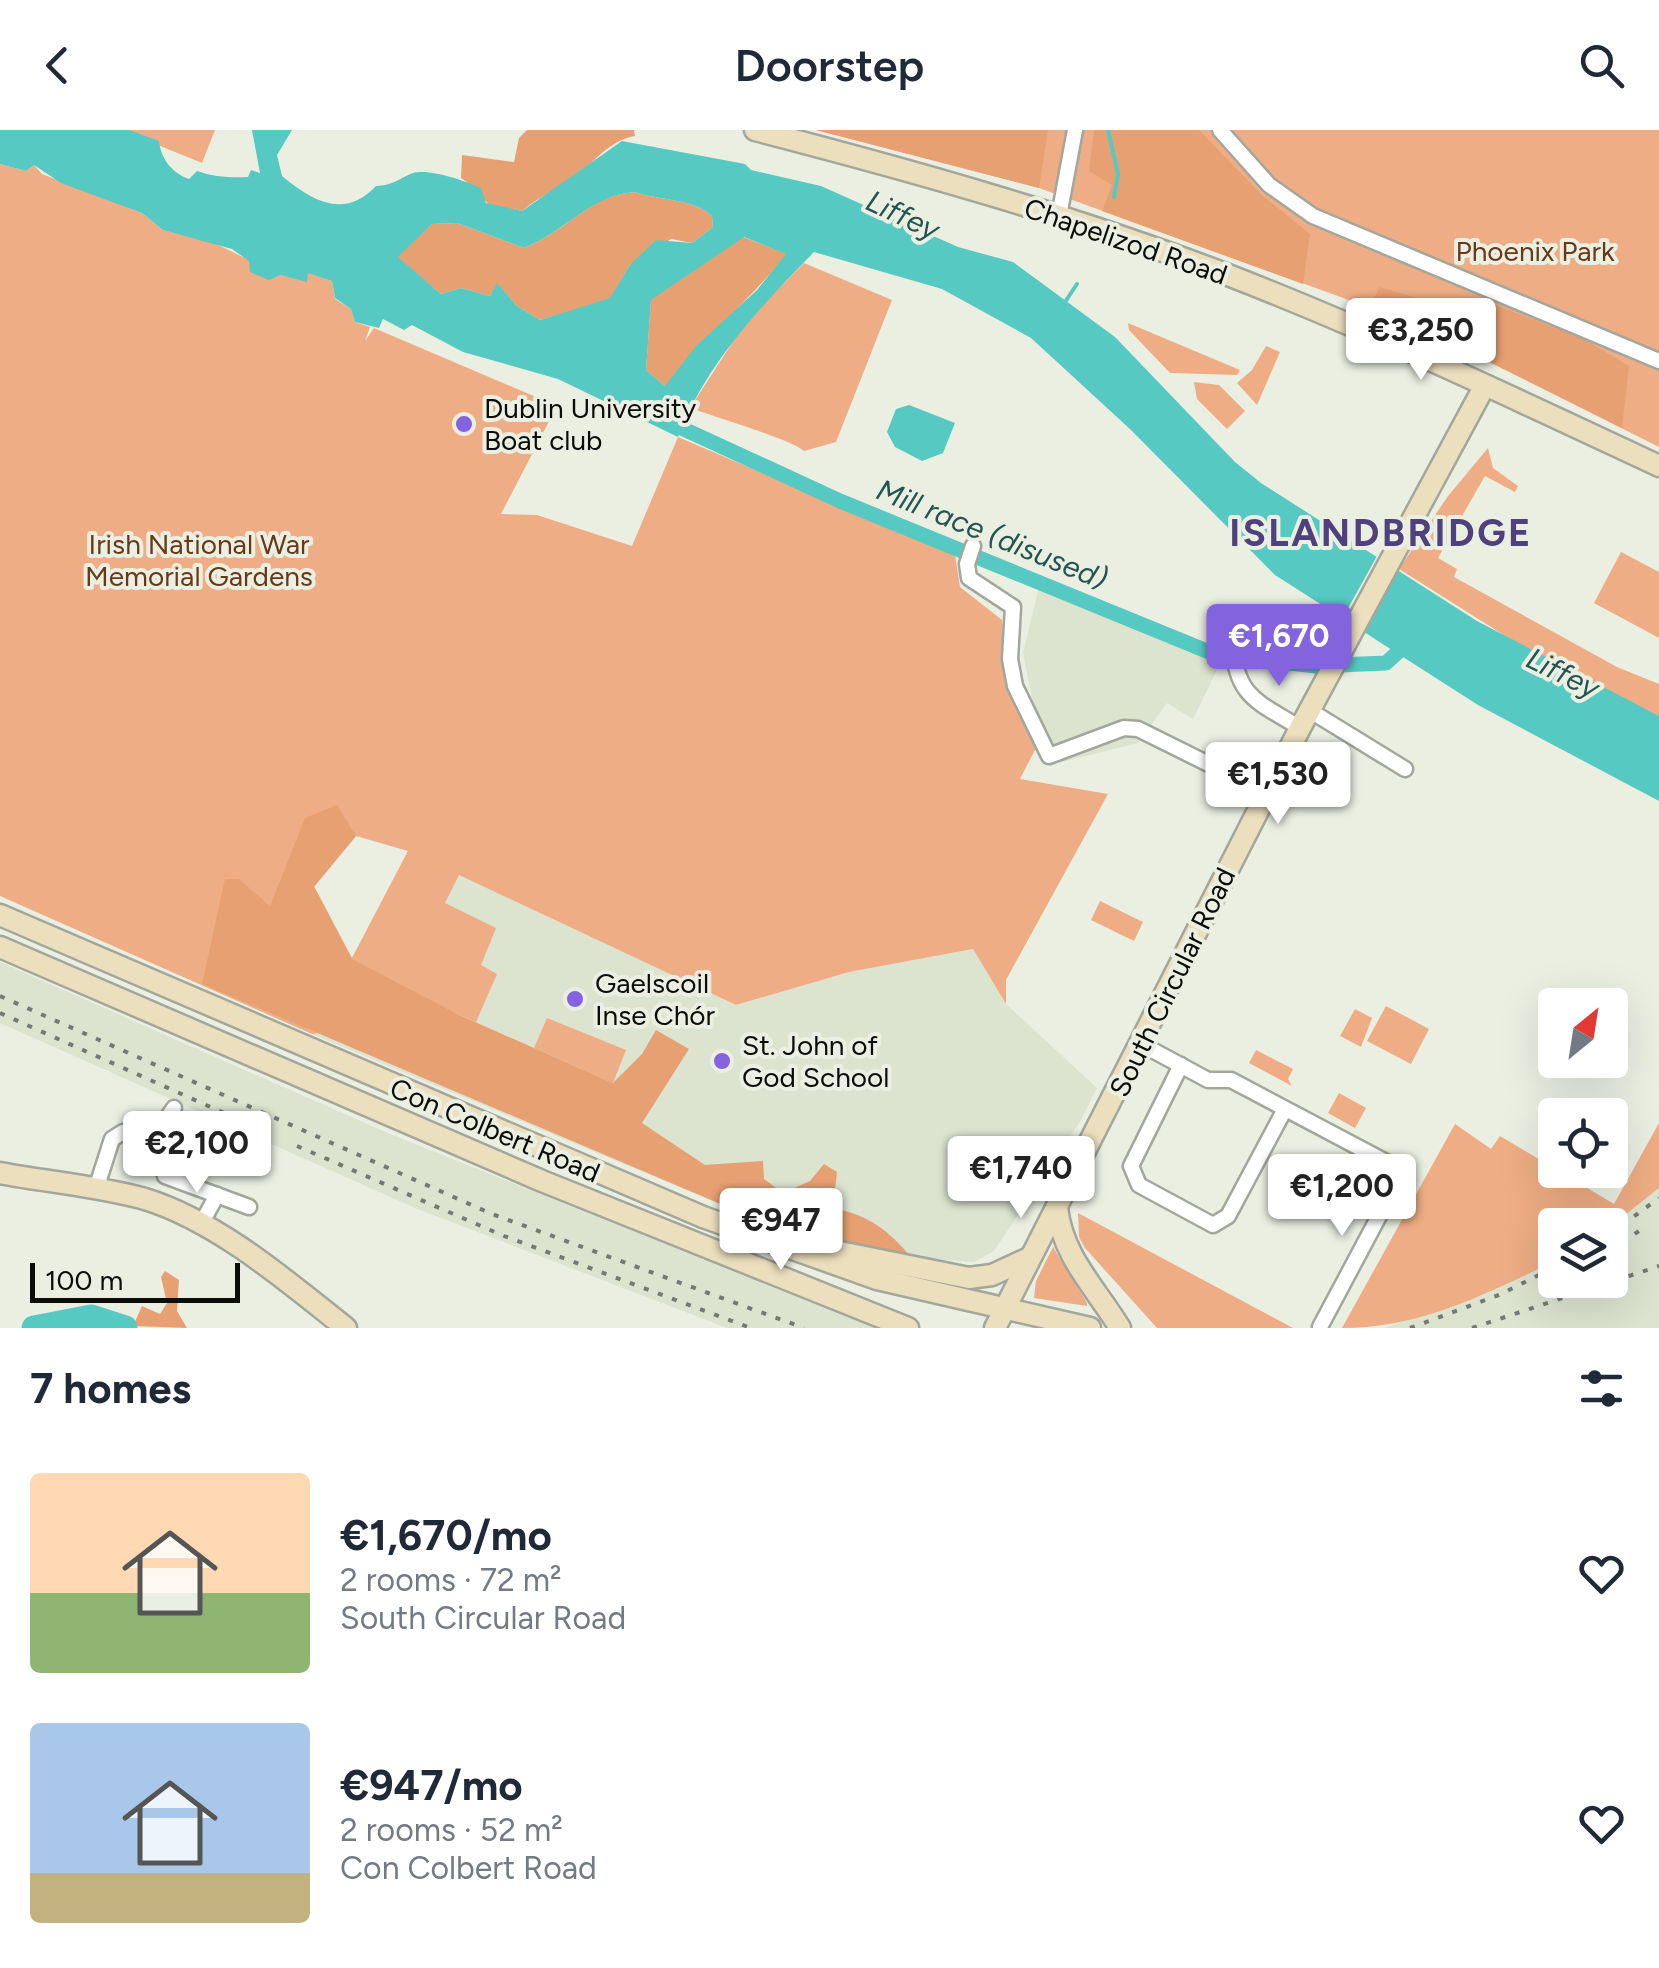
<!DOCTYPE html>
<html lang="en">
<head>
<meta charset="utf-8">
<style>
	body { margin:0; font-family:Figtree,sans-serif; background:#f6f6f7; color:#1f2937; height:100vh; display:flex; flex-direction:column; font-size:38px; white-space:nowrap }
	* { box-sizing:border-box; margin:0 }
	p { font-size:32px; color:#747a83 }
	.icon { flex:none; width:55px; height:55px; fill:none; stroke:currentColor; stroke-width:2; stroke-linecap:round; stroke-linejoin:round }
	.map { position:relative; height:1198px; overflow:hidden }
	.drawer { display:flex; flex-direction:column; background:#fff; flex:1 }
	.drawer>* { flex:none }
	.needle { width:65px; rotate:30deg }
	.tools { position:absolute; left:1538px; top:858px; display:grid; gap:20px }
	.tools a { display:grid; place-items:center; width:90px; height:90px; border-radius:10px; background:#fff; box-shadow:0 10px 40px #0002; font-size:50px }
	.scale { position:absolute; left:30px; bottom:25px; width:210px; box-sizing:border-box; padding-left:10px; border:5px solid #0c0d09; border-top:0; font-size:28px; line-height:35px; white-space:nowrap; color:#0c0d09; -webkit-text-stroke:8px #ebefe2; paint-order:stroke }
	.price { position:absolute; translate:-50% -85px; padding:0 22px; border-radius:10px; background:#fff; color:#222; font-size:32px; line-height:65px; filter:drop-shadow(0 2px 5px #0008) }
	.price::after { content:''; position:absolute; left:50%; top:60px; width:30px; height:22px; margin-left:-15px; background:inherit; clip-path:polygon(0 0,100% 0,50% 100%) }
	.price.current { background:#8363de; color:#fff }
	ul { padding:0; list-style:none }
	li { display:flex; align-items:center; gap:30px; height:250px; padding:0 30px }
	li span { display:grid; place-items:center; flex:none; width:280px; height:200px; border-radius:10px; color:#555 }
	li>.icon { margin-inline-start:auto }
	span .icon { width:120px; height:120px; fill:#fffc; stroke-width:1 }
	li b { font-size:42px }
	h2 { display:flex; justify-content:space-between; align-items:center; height:120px; padding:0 30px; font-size:42px }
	header { display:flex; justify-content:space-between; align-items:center; height:130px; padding:0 30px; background:#fff; font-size:45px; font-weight:600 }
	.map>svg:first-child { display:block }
	.built { fill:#dce3cf }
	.green { fill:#eead84; fill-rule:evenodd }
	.forest { fill:#e7a072 }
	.water { fill:#56c9c2; fill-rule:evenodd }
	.pier { fill:#ebefe2 }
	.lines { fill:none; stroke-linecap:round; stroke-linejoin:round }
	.stream { stroke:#56c9c2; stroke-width:4 }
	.canal { stroke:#56c9c2; stroke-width:15 }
	.river { stroke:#56c9c2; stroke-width:25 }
	.street-casing { stroke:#a3a79b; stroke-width:19 }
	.secondary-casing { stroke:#a3a79b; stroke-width:25 }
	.street { stroke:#fff; stroke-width:14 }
	.secondary { stroke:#ebdfbd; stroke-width:20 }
	.rail { stroke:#767971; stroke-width:4; stroke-dasharray:5 10; stroke-linecap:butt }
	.poi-dot { fill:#8363de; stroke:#ebefe2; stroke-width:4 }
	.labels { text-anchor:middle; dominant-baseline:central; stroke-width:8; stroke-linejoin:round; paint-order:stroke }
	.street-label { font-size:28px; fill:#0c0d09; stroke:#ebefe2 }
	.park-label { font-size:28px; fill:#683918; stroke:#ebefe2 }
	.poi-label { font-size:28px; fill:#0c0d09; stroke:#ebefe2; text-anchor:start }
	.water-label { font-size:30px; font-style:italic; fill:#225451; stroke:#ebefe2 }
	.district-label { font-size:38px; font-weight:bold; letter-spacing:2.5px; fill:#4e417e; stroke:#ebefe2 }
</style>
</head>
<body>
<header><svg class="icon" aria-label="back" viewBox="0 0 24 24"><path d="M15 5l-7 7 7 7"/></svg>Doorstep<svg class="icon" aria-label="search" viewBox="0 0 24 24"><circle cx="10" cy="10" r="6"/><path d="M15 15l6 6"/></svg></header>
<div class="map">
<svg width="1659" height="1198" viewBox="0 0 1659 1198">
	<rect width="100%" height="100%" fill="#ebefe2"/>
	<g class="built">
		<polygon points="1041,449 1080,464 1219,536 1193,589 1167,573 1138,613 1062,632 1034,578 1023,523"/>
		<polygon points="408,721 736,875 849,842 973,819 1006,874 1097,958 1080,992 994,1121 974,1132 912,1128 770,1095 312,904"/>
		<polygon points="0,832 390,1004 874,1198 727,1198 415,1078 0,893"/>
		<polygon points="1659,1058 1659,1198 1384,1198 1486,1164 1555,1131 1555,1150 1610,1150 1610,1097"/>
	</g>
	<g class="green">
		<polygon points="121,0 215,0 202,33"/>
		<polygon points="816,0 1659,0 1659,317 1407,191 1039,58"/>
		<path d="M0 34 26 41 34 35 42 44 142 83 163 100 212 112 280 145 307 151V142L332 151 335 169 351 179 355 192 370 197 365 211 374 198 557 276 501 384 537 385 632 416 678 307 955 425 960 457 1002 490 1010 566 1036 618 1020 649 1108 664 1006 850V874L973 819 849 842 736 875 459 745 445 773 496 798 481 835 497 844 476 892 457 884 312 904 0 766ZM356 706 408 721 352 828 314 756Z"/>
		<path d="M804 133 892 170 836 312 804 321C793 310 712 286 690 278L747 190Z"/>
		<polygon points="1128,193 1240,240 1237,245 1170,243 1129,200"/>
		<polygon points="1266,216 1280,222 1257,275 1237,253 1252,240"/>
		<polygon points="1194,252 1219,255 1245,281 1227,299 1197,269"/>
		<polygon points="1488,318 1493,338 1518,356 1515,362 1485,346 1438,428 1457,439 1454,447 1617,537 1659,554 1659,586 1534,524 1399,439 1448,366"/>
		<polygon points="1621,422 1659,442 1659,508 1594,473"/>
		<polygon points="1100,771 1143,792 1134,811 1091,790"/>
		<polygon points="1386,876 1429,899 1411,934 1367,911"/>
		<polygon points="1355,879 1372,888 1361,917 1340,906"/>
		<polygon points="547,888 626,920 613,953 534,918"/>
		<polygon points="1256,920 1293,939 1288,949 1292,956 1249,933"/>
		<polygon points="1339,963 1366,978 1355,998 1328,983"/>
		<path d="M1659 993V1058L1610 1097 1555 1095V1131C1486 1164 1420 1198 1342 1198L1455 994 1491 1019 1500 1006 1614 1074Z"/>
		<polygon points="1078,1083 1293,1198 1157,1198 1085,1118 1079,1107"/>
		<polygon points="1053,1117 1087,1173 1087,1176 1034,1168 1036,1151"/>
	</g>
	<g class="forest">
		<path d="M527 0H634L635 6C608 11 596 31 576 46 559 59 539 66 522 81 514 79 505 80 497 79 487 77 475 56 461 48L462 25 514 32 519 8Z"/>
		<polygon points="816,0 1048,0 1039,58"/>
		<polygon points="1094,0 1199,0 1262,65 1310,104 1303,154 1102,81 1112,55 1089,41"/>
		<path d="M635 62C661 71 692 68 712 86L713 97 692 113 671 109 630 135 610 169 540 190 517 176 497 154 490 166 461 158 441 164 397 127 432 94 457 93 524 118C569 100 589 65 635 62Z"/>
		<path d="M743 107 787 124C749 171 702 208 666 257L646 240 651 169Z"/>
		<polygon points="1380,157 1456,180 1477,168 1584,209 1629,236 1622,298 1408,191 1369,177"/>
		<path d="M337 675 356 706 314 757 352 829 457 884 613 953 642 924 656 900 689 919 642 993 705 1035 763 1031 764 1049 783 1063 810 1051 824 1034 837 1042 833 1078C870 1086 887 1099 912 1128L770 1095 202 854 225 749H239L270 776 305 688Z"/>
		<polygon points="165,1141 179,1150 177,1181 187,1198 133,1196 142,1176 160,1184 167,1173 161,1147"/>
	</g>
	<g class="water">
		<path d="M0 0H129L159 11C161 29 172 43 189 49L197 41C213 47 232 48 248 47L251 40 260 43 252 0H292L277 25 282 46C313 72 345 89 376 56 394 55 398 49 413 43 429 38 466 51 481 58L486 73 522 81 622 11 745 34 751 40 821 56 958 117 1013 132 1115 207 1235 332 1261 353 1477 491 1659 586V671L1478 575 1275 445 1131 300 1031 208 942 159 814 122C761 176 705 235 678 307L558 249 463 222 412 195 404 200 383 189 379 198 355 192 351 179 335 168 332 151 308 143 307 152 280 145 269 150 250 142 249 131 232 119 163 100 142 83 61 53 34 35 26 41 0 34ZM635 62C661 71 692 68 712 86L713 97 692 113 656 110 630 135 610 168 540 190 517 176 497 153 490 166 461 158 441 164 398 127 432 94 457 93 524 118C567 101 590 65 635 62ZM744 107 786 124 757 160 696 216 665 256 646 240 651 170Z"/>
		<polygon points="909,275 955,293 943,323 922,331 895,317 887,302 896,279"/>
	</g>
	<polygon class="pier" points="1377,426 1399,439 1363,503 1341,491"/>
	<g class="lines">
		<g class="stream">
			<polyline points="1108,0 1118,44 1114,67"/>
			<polyline points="1063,175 1077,154"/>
		</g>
		<polyline class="canal" points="664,290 840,371 1214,524 1316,536 1386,533 1409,512"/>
		<polyline class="river" points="34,1198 91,1187 125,1198"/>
		<defs>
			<g id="street">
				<polyline points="1220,0 1269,55 1313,86 1659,231"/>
				<polyline points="1059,86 1075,0"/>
				<polyline points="973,416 967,434 969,448 1013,477 1010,529 1015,556 1049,626 1124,598 1138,599 1267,663"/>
				<path d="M1233 515C1236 568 1259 572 1300 598"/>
				<polyline points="1309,580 1405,639"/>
				<polyline points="1141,914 1208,950 1231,950 1403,1041 1320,1197"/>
				<polyline points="1181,935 1131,1036 1139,1055 1213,1095 1228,1086 1285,979"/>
				<polyline points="165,1046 249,1077"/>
				<polyline points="96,1059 112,1009 123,1002 159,1000 174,978"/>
				<polyline points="200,1096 217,1065"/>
			</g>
			<g id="secondary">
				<path d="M755 0C914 41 1074 86 1228 145 1375 202 1516 269 1659 336"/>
				<polyline points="0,785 703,1087 877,1149 1090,1198"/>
				<polyline points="0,817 542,1051 908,1198"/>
				<path d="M0 1043C48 1052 98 1056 145 1069 217 1091 288 1152 346 1198"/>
				<path d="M1057 1077C1062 1126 1095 1157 1120 1198"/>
				<polyline points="825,1119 969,1148 992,1145 1029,1128"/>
				<polyline points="995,1198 1300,598 1484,257"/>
			</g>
		</defs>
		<use href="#street" class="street-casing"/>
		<use href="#secondary" class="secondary-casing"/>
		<use href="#street" class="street"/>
		<use href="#secondary" class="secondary"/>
		<g class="rail">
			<polyline points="0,866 492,1084 804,1198"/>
			<polyline points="0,883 233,987"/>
			<polyline points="297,1016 504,1106 751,1198"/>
			<polyline points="1610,1104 1659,1068"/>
			<polyline points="1610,1121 1639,1101"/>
			<polyline points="1410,1198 1499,1165 1555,1137"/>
			<polyline points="1472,1198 1659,1136"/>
		</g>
	</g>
	<g class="poi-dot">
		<circle cx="464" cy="294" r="10"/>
		<circle cx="575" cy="869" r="10"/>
		<circle cx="722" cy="931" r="10"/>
	</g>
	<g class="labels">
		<g class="street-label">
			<text transform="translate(1126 111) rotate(19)">Chapelizod Road</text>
			<text transform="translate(1172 852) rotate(-64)">South Circular Road</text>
			<text transform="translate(495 1000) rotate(23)">Con Colbert Road</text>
		</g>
		<g class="park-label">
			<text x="1535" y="121">Phoenix Park</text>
			<text x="199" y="414">Irish National War<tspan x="199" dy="32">Memorial Gardens</tspan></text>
		</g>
		<g class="poi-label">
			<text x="484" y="278">Dublin University<tspan x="484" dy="32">Boat club</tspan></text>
			<text x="595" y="853">Gaelscoil<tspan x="595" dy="32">Inse Chór</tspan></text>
			<text x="742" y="915">St. John of<tspan x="742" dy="32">God School</tspan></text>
		</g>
		<g class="water-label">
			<text transform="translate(903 85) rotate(25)">Liffey</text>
			<text transform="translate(992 404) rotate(22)">Mill race (disused)</text>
			<text transform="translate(1563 543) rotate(26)">Liffey</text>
		</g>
		<g class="district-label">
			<text x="1381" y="403">ISLANDBRIDGE</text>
		</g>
	</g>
</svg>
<div class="tools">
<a><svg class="needle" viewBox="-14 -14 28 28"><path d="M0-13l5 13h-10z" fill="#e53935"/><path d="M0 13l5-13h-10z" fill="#747a83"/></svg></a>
<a><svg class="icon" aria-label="locate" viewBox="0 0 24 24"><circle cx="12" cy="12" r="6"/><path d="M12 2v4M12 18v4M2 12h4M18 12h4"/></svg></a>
<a><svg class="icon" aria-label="layers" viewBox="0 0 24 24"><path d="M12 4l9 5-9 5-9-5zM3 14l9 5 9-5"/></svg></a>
</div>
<div class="scale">100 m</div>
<b class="price" style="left:1421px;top:253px">€3,250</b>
<b class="price current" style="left:1279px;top:559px">€1,670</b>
<b class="price" style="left:1278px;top:697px">€1,530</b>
<b class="price" style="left:197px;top:1066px">€2,100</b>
<b class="price" style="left:1021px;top:1091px">€1,740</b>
<b class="price" style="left:1342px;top:1109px">€1,200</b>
<b class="price" style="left:781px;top:1143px">€947</b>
</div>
<section class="drawer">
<h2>7 homes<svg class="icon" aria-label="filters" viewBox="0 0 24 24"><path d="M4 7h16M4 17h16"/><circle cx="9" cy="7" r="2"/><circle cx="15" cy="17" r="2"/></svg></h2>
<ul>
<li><span style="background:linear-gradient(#ffd9b3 60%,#8fb573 0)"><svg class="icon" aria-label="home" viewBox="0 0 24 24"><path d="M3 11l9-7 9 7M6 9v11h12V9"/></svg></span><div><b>€1,670/mo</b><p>2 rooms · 72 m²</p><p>South Circular Road</p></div><svg class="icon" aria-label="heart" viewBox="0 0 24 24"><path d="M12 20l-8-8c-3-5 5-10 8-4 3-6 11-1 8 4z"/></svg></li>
<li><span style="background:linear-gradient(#a9c7e8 75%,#c2b280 0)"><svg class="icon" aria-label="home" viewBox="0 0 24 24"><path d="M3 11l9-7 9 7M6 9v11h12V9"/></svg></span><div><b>€947/mo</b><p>2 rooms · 52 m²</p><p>Con Colbert Road</p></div><svg class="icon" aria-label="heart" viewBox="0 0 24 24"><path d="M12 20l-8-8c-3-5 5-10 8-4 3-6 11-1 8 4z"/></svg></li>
</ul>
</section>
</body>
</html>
